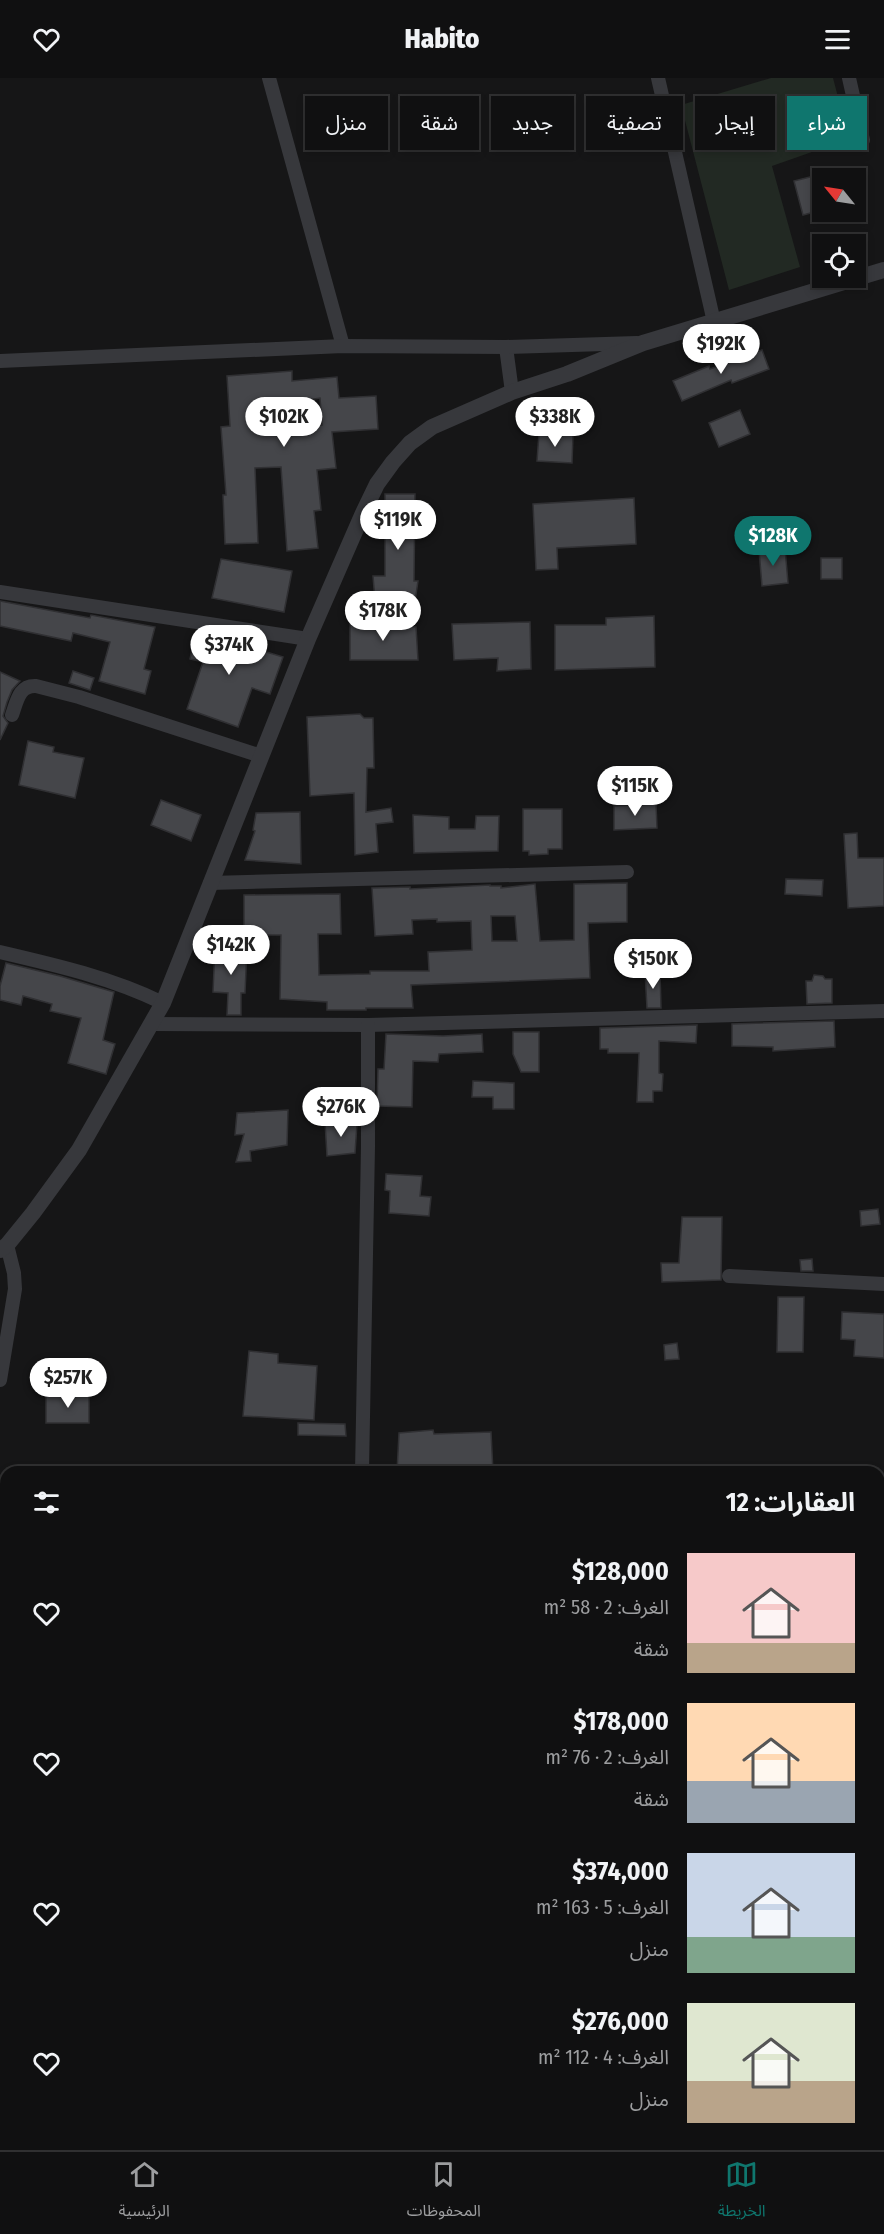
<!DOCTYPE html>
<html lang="ar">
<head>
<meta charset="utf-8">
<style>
	body { margin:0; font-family:"Fira Sans Condensed","Noto Sans Arabic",sans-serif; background:#1e1e1f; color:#f1f3f6; direction:rtl; height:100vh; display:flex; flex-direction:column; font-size:22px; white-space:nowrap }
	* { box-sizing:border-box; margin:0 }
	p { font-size:20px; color:#9c9d9f }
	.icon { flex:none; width:33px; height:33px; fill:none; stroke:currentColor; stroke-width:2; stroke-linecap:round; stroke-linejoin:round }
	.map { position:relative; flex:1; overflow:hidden; direction:ltr }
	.side { position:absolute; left:0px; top:1388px; width:885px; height:686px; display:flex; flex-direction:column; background:#101011; border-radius:18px 18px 0 0; box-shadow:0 3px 9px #0003,0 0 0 2px #303031; direction:rtl }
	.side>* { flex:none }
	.guide { position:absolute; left:18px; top:18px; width:849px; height:54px; direction:rtl; display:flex; gap:12px }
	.needle { width:39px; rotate:300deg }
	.tools { position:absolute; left:812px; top:90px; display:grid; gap:12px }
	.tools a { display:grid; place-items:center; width:54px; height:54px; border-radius:0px; background:#101011; box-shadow:0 3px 9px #0003,0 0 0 2px #303031; font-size:30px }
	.price { position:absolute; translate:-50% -51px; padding:0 14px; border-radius:21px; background:#fff; color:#222; font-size:20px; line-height:39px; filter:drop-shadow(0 2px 3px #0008) }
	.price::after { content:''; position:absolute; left:50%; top:36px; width:18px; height:14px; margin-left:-9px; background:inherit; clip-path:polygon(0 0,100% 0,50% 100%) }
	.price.current { background:#0f766e; color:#fff }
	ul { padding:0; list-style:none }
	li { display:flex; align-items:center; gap:18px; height:150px; padding:0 30px }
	li span { display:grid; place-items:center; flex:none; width:168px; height:120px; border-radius:0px; color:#555 }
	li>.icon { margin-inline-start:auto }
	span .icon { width:72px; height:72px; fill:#fffc; stroke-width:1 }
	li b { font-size:26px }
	h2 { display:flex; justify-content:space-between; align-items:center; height:72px; padding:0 30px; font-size:26px }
	.chip { padding:0 21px; border-radius:0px; background:#101011; box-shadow:0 3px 9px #0003,0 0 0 2px #303031; font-size:21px; line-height:54px }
	.chip.current { background:#0f766e; color:#fff }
	header { display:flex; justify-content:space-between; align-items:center; height:78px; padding:0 30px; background:#101011; font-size:27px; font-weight:800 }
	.tab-bar { display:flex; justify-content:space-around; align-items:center; height:84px; border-top:2px solid #303031; background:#101011; font-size:16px; color:#9c9d9f }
	.tab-bar a { display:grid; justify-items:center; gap:3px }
	.tab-bar .current { color:#0f766e }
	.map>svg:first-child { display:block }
	.green { fill:#222923 }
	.building { fill:#45464a; stroke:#303033; stroke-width:1.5; fill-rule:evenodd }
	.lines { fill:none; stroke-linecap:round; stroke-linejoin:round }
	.minor { stroke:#37383c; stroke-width:14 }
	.tertiary { stroke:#37383c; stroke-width:16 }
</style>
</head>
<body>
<header><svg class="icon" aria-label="menu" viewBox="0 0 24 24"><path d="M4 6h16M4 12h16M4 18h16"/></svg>Habito<svg class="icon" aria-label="heart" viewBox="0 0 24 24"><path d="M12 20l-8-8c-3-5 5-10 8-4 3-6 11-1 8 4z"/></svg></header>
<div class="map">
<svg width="884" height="2072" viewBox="0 0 884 2072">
	<rect width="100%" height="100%" fill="#161617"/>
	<polygon class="green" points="771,0 833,0 849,61 772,88 800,189 729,212 681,27"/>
	<g class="building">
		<polygon points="822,96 822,132 803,137 794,103"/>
		<polygon points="762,272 769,291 732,305 731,302 682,323 673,303 709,288 710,291"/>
		<path d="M292 293V303L337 299 339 320 376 318 378 351 332 354 336 390 317 392 321 432 314 433 318 470 287 473 281 389 255 390 258 465 225 466 223 417H226L221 349 230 348 227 298ZM320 320 322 347 295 349 294 324Z"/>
		<polygon points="740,332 750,356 719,369 709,345"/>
		<polygon points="539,355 573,357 572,385 537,383"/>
		<polygon points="385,416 415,416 414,503 418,503 415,523 375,523 373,498 385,498"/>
		<polygon points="634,420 636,466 557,470 558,491 536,492 533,426"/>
		<polygon points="785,470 788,505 762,508 759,472"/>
		<rect x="821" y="480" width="21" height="21"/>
		<polygon points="221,481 292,493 284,534 212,520"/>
		<polygon points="0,523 90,540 91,537 155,549 144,591 151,593 145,616 99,603 110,564 73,555 71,563 0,548"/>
		<polygon points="654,538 655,589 555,592 555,547 606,547 606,540"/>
		<polygon points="350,543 416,549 418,582 350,582"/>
		<polygon points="530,544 531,591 497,593 498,580 454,582 452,546"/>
		<polygon points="196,553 231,558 230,563 283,579 270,616 252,610 238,649 187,631 203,584 190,581"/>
		<polygon points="73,593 94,600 90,612 69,605"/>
		<polygon points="0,594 20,603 12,612 7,624 3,638 8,645 0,662"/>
		<polygon points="360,636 364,640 373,640 374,690 367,690 366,734 391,730 393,744 376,746 378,774 355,777 354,715 310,718 307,639"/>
		<polygon points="28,663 54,669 53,674 84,680 75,720 19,707"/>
		<polygon points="161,722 201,737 191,763 151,747"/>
		<polygon points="656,726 657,750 614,752 614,728"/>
		<polygon points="523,731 562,731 562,771 548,771 548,776 529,777 529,773 523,773"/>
		<polygon points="300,734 301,786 245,782 255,753 253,752 256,735"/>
		<polygon points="413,737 449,739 449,751 475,751 476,738 499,738 498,773 414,775"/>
		<polygon points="857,755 858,780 884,780 884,828 848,830 844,756"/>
		<polygon points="786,801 823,802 822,818 785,816"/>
		<path d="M627 805V844L588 845 590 900 411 907 413 930H366V932H327V924L280 921 281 857H244V817L340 816 341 856H318L319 897 370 896V893H429L428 874 472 872 471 843 437 844V841L412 842 413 856 375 858 372 810 410 809V811L490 807V808H501V810L535 806 540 863 574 862V806ZM491 838H515L517 863H492Z"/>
		<polygon points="215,869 247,870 245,915 241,915 241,937 227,937 228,915 213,914"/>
		<polygon points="6,885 60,898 114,914 103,962 115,966 106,996 68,985 81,940 50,933 52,926 23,918 21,927 0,922 0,908"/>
		<polygon points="660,893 661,930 647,930 645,894"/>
		<polygon points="814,897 823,898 825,901 832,901 832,925 807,926 806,903 812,903"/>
		<polygon points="834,943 835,969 773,973 773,969 732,968 732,946"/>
		<polygon points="697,947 696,965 659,963 659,995 663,996 662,1013 653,1013 653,1024 637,1024 639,975 608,975 608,971 600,971 600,950"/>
		<polygon points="513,954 539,954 539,994 521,994 513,976"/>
		<polygon points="386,956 443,958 482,956 483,974 439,976 438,984 413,983 412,1029 377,1028 378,991 384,991"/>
		<polygon points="473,1003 514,1005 514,1031 493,1031 493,1019 472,1019"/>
		<polygon points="288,1032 287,1067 250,1073 251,1083 236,1084 244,1056 235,1057 237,1035"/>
		<polygon points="325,1044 357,1046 355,1075 327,1078"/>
		<polygon points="386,1096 422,1098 420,1118 431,1119 429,1138 389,1135 390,1113 385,1112"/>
		<polygon points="878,1131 880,1146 861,1148 860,1133"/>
		<polygon points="682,1139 722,1139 721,1202 662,1204 661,1185 679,1185"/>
		<polygon points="812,1181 813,1193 801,1193 800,1182"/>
		<polygon points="778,1219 804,1219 803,1274 777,1274"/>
		<polygon points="842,1234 884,1236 884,1280 854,1278 855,1262 841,1261"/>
		<polygon points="677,1265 679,1281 665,1282 664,1267"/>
		<polygon points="249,1273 278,1276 278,1285 317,1288 314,1342 243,1338"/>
		<rect x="46" y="1316" width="43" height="29"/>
		<polygon points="298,1345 345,1346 346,1358 298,1357"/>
		<polygon points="433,1352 434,1356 491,1354 493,1394 397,1394 399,1355"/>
	</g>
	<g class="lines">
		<g class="minor">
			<polyline points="269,0 343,268"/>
			<polyline points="658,0 714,244"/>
			<polyline points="849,0 863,62"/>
			<polyline points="506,269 512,314"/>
			<polyline points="0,283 343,268 506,269 637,265"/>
			<polyline points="0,514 308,561"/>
			<path d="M12 637C17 623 19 607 36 608L79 619 261 678"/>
			<polyline points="210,805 627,794"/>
			<path d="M0 874C56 887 112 900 163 925"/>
			<polyline points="152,946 368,947 884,933"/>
			<polyline points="729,1198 884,1206"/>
			<polyline points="0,1302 15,1211 14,1195 7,1167"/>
			<polyline points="362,1394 368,1068 368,947"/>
			<polyline points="105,2067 105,2072"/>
			<polyline points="353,2072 353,2067"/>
		</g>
		<g class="tertiary">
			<polyline points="0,1172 7,1167 33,1135 79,1072 163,925 308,561 363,435 377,406 393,384 410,365 432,349 512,314 567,296 643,265 884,192"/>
			<polyline points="0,1935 6,1935"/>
			<polyline points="879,1946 884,1947"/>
		</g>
	</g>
</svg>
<div class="tools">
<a><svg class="needle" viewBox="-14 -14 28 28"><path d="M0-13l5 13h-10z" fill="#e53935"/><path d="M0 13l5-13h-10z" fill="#9c9d9f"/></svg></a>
<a><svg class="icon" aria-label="locate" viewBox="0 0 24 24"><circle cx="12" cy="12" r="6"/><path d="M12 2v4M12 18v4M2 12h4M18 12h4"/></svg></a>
</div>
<b class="price" style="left:721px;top:297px">$192K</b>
<b class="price" style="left:284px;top:370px">$102K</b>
<b class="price" style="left:555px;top:370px">$338K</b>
<b class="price" style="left:398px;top:473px">$119K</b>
<b class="price current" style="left:773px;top:489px">$128K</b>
<b class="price" style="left:383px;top:564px">$178K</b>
<b class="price" style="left:229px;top:598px">$374K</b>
<b class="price" style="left:635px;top:739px">$115K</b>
<b class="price" style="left:231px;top:898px">$142K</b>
<b class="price" style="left:653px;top:912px">$150K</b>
<b class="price" style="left:341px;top:1060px">$276K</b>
<b class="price" style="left:68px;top:1331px">$257K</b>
<div class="guide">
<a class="chip current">شراء</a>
<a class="chip">إيجار</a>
<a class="chip">تصفية</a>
<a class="chip">جديد</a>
<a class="chip">شقة</a>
<a class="chip">منزل</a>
</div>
<section class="side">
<h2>العقارات: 12<svg class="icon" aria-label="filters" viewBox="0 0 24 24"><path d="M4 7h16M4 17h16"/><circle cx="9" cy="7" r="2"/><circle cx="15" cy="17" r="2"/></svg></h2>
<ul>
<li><span style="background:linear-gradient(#f6c9c9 75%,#b9a48a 0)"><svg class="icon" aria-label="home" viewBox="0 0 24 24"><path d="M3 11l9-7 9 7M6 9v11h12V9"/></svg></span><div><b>$128,000</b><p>الغرف: 2 · 58 m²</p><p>شقة</p></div><svg class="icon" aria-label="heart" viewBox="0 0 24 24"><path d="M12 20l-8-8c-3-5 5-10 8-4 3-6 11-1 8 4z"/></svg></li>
<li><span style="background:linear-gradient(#ffd9b3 65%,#9aa5b1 0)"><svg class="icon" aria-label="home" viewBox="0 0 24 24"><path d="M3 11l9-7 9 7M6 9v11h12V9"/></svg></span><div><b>$178,000</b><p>الغرف: 2 · 76 m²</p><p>شقة</p></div><svg class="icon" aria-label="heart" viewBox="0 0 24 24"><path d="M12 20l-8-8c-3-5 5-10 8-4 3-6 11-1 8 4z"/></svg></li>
<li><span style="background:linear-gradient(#c9d6e8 70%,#7fa58c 0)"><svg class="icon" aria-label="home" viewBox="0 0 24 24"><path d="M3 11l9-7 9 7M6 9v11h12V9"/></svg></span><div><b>$374,000</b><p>الغرف: 5 · 163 m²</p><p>منزل</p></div><svg class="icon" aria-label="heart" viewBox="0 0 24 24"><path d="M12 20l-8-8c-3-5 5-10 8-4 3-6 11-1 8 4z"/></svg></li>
<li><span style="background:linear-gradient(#dfe7d0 65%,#b9a48a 0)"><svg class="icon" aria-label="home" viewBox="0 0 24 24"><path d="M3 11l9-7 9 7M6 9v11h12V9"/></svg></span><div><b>$276,000</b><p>الغرف: 4 · 112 m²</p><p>منزل</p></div><svg class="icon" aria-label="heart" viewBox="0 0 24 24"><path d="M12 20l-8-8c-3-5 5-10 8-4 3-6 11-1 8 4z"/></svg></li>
</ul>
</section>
</div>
<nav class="tab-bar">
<a class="current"><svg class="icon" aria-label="map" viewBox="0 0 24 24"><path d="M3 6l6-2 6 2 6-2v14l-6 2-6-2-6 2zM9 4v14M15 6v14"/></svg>الخريطة</a>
<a><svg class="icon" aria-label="saved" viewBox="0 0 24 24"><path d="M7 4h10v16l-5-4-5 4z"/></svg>المحفوظات</a>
<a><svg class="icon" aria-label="home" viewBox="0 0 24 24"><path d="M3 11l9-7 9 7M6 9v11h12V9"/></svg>الرئيسية</a>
</nav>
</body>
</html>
